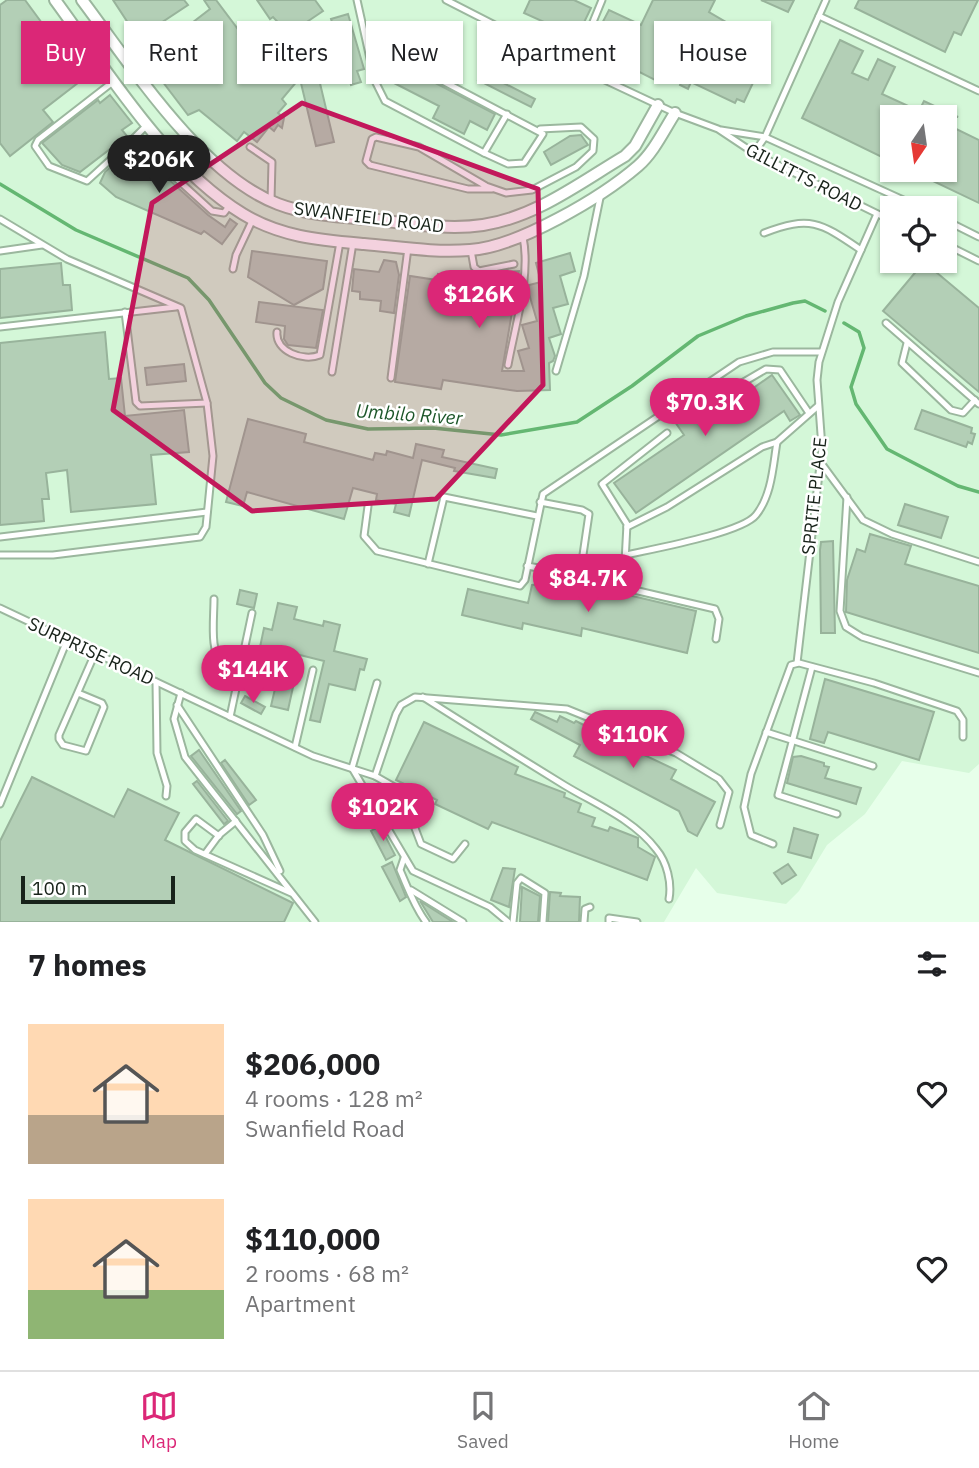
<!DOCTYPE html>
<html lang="en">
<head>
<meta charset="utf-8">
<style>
	body { margin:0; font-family:"IBM Plex Sans",sans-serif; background:#f2f2f2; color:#202124; height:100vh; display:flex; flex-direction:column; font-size:26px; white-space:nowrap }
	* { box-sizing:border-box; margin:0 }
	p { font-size:23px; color:#757577 }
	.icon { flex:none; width:38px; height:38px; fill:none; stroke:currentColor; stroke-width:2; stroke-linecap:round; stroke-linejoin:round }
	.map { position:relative; height:922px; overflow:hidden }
	.details { display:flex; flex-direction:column; background:#fff; flex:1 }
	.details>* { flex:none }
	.banner { position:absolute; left:21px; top:21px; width:938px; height:63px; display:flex; gap:14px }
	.needle { width:46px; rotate:193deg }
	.controls { position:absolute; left:880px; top:105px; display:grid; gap:14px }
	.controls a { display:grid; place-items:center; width:77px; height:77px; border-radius:0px; background:#fff; box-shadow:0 2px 5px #0004; font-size:35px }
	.scale { position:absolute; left:21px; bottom:18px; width:154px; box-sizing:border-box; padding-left:7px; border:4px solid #18231a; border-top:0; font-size:19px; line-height:24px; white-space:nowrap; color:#18231a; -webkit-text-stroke:5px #fff; paint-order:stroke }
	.price { position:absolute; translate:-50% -60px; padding:0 16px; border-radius:24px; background:#db2777; color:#fff; font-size:23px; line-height:46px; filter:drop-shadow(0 2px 4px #0008) }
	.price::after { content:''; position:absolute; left:50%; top:42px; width:21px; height:16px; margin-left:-10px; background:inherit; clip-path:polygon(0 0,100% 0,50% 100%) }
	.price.selected { background:#222; color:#fff }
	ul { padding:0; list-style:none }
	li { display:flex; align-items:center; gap:21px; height:175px; padding:0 28px }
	li span { display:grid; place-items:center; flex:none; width:196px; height:140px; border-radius:0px; color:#555 }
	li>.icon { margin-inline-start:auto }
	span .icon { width:84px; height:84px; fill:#fffc; stroke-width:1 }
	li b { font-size:30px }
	h2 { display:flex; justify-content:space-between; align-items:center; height:84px; padding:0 28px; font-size:30px }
	.chip { padding:0 24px; border-radius:0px; background:#fff; box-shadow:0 2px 5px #0004; font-size:24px; line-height:63px }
	.chip.selected { background:#db2777; color:#fff }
	.tab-bar { display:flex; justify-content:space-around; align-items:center; height:98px; border-top:2px solid #e0e0e0; background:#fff; font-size:19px; color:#757577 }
	.tab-bar a { display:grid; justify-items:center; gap:4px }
	.tab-bar .selected { color:#db2777 }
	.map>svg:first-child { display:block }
	.built { fill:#d4f7d8; fill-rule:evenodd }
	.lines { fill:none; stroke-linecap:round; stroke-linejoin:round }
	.stream { stroke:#64b772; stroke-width:3.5 }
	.building { fill:#b3cfb6; stroke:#98b39b; stroke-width:2 }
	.lane-casing { stroke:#9bb79e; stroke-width:9 }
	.street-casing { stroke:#9bb79e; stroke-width:14 }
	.lane { stroke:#fff; stroke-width:5 }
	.street { stroke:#fff; stroke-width:10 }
	.marked { fill:#c2185b; fill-opacity:0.2; stroke:#c2185b; stroke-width:5; stroke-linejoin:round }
	.labels { text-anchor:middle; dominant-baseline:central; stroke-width:5; stroke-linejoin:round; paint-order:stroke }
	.street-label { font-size:18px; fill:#18231a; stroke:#fff }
	.water-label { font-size:19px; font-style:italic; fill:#1c5629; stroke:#fff }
</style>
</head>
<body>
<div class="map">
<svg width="979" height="922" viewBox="0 0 979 922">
	<rect width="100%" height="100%" fill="#e7ffea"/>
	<path class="built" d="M0 0H979V764L969 773 902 761 865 814 827 845 799 891 786 904 717 893 696 868 664 922H0ZM892 117H945V170H892ZM892 208H945V261H892Z"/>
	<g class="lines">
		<g class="stream">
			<polyline points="0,184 76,230 188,278 209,300 265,383 281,398 326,420 368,429 433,428 501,435 577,422 632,386 698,336 746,316 793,303 805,301 825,311"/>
			<polyline points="844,323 859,332 864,348 851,387 856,404 887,449 958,486 979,492"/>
		</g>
	</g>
	<g class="building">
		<polygon points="7,0 25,0 83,79 43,110 53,122 10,156 0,143 0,5"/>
		<polygon points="113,0 184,0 188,5 138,38"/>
		<polygon points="204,0 216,0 240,32 238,34 249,49 244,53 255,69 260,64 283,83 298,80 282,99 286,104 278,113 284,118 282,128 278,125 274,131 269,127 257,142 244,132 237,141 199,110 188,115 156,73 169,64 158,49 210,9"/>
		<polygon points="257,0 315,0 323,11 289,34 273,17 270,19"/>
		<polygon points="530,0 574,0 591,8 577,37 524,13"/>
		<polygon points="653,0 715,0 709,12 748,35 744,43 760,51 752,67 759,70 744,102 737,99 735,103 691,82 688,89 680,85 682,80 662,71 657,81 610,57 608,60 588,50 609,10 641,25"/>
		<polygon points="761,0 794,0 788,12"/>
		<polygon points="859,0 978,0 961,35 954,32 945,52 855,8"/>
		<polygon points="348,14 364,69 357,71 361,82 351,85 331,19"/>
		<polygon points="840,40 863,51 852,73 868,80 878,59 895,67 882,94 919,111 924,101 958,117 954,117 950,126 979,140 979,203 910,170 945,170 945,117 892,117 892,162 802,118"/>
		<polygon points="401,65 495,114 487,130 470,121 464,134 433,118 439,106 392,82"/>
		<polygon points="482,72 535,99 531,107 478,80"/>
		<polygon points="318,75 334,142 316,146 300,79"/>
		<polygon points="110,95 132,123 122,130 127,136 80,172 62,165 42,143 98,100 100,103"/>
		<polygon points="581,135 588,145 551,165 544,152 570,136"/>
		<polygon points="133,147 208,215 225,227 230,219 237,224 222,244 204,231 201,234 116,197 100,183 105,172"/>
		<polygon points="252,251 327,261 323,289 294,305 248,277"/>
		<polygon points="570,253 575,271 560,276 568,304 553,308 561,334 549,338 555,356 553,361 549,363 550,390 517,391 443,380 441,389 395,382 410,276 437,280 438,274 484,282 485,275 502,277 503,272 519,271 502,371 524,371 518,351 529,348 522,325 537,321 528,290 529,285 541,282 536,263"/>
		<polygon points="384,260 396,262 399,275 394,313 380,311 381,301 360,299 360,292 352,291 354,269 379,272"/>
		<polygon points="924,262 979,308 979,392 883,311"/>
		<polygon points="61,263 63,285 70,285 72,310 0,318 0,269"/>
		<polygon points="259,302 323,310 316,348 288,345 284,339 285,326 256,322"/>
		<polygon points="105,332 109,379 121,378 125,416 184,410 189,452 151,455 156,504 71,512 67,470 46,473 49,499 42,499 44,521 0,525 0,343"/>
		<polygon points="184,364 186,381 147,385 145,368"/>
		<polygon points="772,375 800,415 790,421 784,411 636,513 614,483 684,435 673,419 727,381 739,398"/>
		<polygon points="922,410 972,428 971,433 975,434 972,444 968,442 966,447 915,429"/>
		<polygon points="248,419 306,434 304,442 373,460 375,453 386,455 387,451 413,458 416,444 444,450 442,457 497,469 495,478 454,471 455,468 422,460 409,516 394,512 396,504 376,500 377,494 353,488 344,519 247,492 243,506 226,502"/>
		<polygon points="905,504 948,517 941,538 898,525"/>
		<polygon points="870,534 911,546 905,564 979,586 979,653 846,612 847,580 857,549 865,552"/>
		<polygon points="833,541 835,633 821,633 820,550 821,542"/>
		<polygon points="559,582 572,585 573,582 696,611 687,653 582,628 581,636 523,623 522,629 462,615 468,589 528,603 532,585"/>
		<polygon points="240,590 257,594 254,608 237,604"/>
		<polygon points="278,603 297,607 294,619 323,626 324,621 340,625 334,651 367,659 364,670 360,669 355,690 329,684 320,722 310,720 324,661 300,655 288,710 271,706 278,676 255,671 264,628 272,630"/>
		<polygon points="825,679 934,712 919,760 828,732 824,743 810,739"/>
		<polygon points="245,696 265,707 261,714 241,703"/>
		<polygon points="535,712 557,722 560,716 574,723 576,721 611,739 613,733 628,739 625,746 676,770 671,779 715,802 697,836 688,831 679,811 574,756 580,745 531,719"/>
		<polygon points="424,722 518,767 515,774 565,793 564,797 581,804 578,812 595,818 592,826 608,831 610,827 638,838 638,847 655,857 647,880 492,822 488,829 435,804 437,800 396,780"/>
		<polygon points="199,750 241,811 237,814 191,756"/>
		<polygon points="801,756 824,763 824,766 829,767 825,778 861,788 856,804 787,783 793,757"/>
		<polygon points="225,760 256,800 249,805 221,763"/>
		<polygon points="32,777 114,817 128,789 179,813 165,840 293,903 284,922 0,922 0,841"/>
		<polygon points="197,781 228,821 224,824 193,784"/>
		<polygon points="380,826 395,855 386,860 371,831"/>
		<polygon points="794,828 818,835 811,858 788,852"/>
		<polygon points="392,862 406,897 400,901 382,867"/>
		<polygon points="788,864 796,875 782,884 774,873"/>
		<polygon points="503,868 515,869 509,907 491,900"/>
		<polygon points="522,887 540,896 538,922 520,922"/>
		<polygon points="550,892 561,893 560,896 580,897 579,922 548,922"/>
		<polygon points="420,901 453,922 433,922"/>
	</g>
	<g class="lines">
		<defs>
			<g id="lane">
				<polyline points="357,0 375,81 385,101 484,153 507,114"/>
				<polyline points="446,0 575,66 675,113 718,129 754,153 892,221"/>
				<polyline points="819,16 979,91"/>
				<polyline points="367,41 543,134 524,163 508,164 484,153"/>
				<polyline points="575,66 602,0"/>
				<polyline points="114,81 38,140 35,146 49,166 87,181 133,139 212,211 224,213 230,205"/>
				<polyline points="721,130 765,137 921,208"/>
				<polyline points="133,139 148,124"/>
				<polyline points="250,147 272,162 271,201"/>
				<polyline points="754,153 765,137 826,0"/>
				<polyline points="492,189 468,189 370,165 366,161 372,139 376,137 419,147 486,186 506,193 532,190 576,167 593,151 594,139 581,127 540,129"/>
				<polyline points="0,219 67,259 181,308 207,403 213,456 206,527 200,537 53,555 0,555"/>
				<polyline points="945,220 979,237"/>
				<path d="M764 233C811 215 821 223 861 250"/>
				<polyline points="945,244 979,261"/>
				<polyline points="471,250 474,267 479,271 514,264"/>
				<polyline points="0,251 42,245"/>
				<polyline points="233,269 236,255 253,219"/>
				<polyline points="125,312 136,402 140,406 207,403"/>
				<polyline points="886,323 979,404"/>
				<polyline points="0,327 176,307"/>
				<path d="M277 332C275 351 303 362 320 355L340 242"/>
				<polyline points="907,343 902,363 951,410 963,413 975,400"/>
				<path d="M508 365C515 326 531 276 523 237"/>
				<polyline points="556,371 584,276 601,193"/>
				<polyline points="332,372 353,243"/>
				<polyline points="391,378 408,248"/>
				<polyline points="737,386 766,369 780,370 809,413"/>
				<polyline points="667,433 602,484 627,524 624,581 634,590 715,609 719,619 716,639"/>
				<polyline points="821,463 863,520 892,534 979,562"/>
				<polyline points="847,497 840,611 846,627 862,637 979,673"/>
				<polyline points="368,506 364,536 377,551 520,586 525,580 543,494 739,362 773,352 821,352"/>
				<polyline points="627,527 667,507 762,447 777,442 818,406"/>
				<polyline points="0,537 207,512"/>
				<path d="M626 555C652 549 742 533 756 515 772 495 773 466 777 442"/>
				<polyline points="428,564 444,497 537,516"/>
				<polyline points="527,566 580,575 589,514 582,510 540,502"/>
				<path d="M214 599C214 621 209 652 224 669L240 670"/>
				<polyline points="0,608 313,756 375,776 396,788 402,794 421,844 453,859 465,844"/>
				<polyline points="797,663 822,448 817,380 819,362 838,302 877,214"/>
				<polyline points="812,667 778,795 837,814"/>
				<polyline points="156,682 157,753 167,786 166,796"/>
				<polyline points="377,683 352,768 413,871 490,907 508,922"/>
				<polyline points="78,693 102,703 104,707 86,751 63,745 59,739 59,735 96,651"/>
				<polyline points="181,693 174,719 185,757 315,922"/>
				<path d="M423 697C470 727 517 756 564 785 595 804 633 819 656 849 667 862 672 883 669 899"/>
				<polyline points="177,705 263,835 280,871"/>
				<polyline points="230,717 252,613"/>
				<polyline points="766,732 873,766"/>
				<polyline points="295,747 313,670"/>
				<polyline points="375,776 396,714 401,705 415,697 567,709 676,753 719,779 729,792 720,825"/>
				<polyline points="0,804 68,638"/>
				<polyline points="219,836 196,819 185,832 185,841 195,850 291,893"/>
				<polyline points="773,844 751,835 744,807 751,774 791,665 799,663 874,683 957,711 963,720 963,737"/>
				<polyline points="205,854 219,835 236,821"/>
				<path d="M404 858 400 870C408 888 414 906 426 922"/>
				<polyline points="411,890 463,922"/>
				<polyline points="513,922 517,883 521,878 545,893 543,922"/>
				<polyline points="584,922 585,909 590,907"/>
				<polyline points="609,922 609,918 637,922"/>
			</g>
			<g id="street">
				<path d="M55 0C108 72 165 166 243 214 281 237 320 240 364 244 399 247 435 253 470 250 518 247 602 197 638 166 654 152 664 130 675 113"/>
				<path d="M82 0C131 65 201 175 278 204 309 216 346 217 378 220 412 224 449 230 483 225 536 217 581 182 625 156L635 146 658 105"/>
			</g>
		</defs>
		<use href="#lane" class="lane-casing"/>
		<use href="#street" class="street-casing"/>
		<use href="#lane" class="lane"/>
		<use href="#street" class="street"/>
	</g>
	<path class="marked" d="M302 103 538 189 543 385 436 499 252 511 113 410 152 203Z"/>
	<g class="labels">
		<g class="street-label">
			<text transform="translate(804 177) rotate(27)">GILLITTS ROAD</text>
			<text transform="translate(369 217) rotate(7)">SWANFIELD ROAD</text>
			<text transform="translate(814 496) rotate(-84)">SPRITE PLACE</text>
			<text transform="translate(91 651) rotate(25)">SURPRISE ROAD</text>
		</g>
		<g class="water-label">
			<text transform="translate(409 414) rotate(4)">Umbilo River</text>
		</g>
	</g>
</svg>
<div class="controls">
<a><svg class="needle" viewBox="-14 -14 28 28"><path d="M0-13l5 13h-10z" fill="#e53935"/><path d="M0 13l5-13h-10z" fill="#757577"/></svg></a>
<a><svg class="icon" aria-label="locate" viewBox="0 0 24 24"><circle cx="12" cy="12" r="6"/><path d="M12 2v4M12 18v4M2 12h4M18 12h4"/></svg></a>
</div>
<div class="scale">100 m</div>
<b class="price selected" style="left:159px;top:195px">$206K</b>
<b class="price" style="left:479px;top:330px">$126K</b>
<b class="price" style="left:705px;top:438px">$70.3K</b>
<b class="price" style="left:588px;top:614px">$84.7K</b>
<b class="price" style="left:253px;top:705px">$144K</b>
<b class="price" style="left:633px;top:770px">$110K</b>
<b class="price" style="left:383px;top:843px">$102K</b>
<div class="banner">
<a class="chip selected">Buy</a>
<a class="chip">Rent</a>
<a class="chip">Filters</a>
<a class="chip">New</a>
<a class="chip">Apartment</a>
<a class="chip">House</a>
</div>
</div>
<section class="details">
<h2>7 homes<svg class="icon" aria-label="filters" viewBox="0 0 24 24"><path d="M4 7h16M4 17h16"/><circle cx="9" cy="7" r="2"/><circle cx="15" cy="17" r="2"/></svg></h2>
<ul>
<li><span style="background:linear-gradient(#ffd9b3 65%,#b9a48a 0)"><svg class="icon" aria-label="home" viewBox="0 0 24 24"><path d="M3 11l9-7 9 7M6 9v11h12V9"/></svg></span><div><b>$206,000</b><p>4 rooms · 128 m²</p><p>Swanfield Road</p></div><svg class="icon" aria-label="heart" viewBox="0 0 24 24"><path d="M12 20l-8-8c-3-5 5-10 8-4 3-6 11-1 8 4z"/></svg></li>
<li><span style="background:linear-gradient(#ffd9b3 65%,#8fb573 0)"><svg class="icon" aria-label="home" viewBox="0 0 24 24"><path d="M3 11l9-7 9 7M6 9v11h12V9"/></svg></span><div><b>$110,000</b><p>2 rooms · 68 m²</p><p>Apartment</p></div><svg class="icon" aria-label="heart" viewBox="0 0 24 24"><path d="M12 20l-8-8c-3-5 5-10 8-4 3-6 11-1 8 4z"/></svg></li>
</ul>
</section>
<nav class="tab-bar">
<a class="selected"><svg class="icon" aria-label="map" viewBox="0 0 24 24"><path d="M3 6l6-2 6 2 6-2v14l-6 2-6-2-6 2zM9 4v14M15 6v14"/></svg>Map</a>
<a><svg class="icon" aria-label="saved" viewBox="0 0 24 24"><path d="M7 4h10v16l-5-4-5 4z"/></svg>Saved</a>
<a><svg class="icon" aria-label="home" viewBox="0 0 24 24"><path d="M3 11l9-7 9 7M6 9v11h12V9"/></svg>Home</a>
</nav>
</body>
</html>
